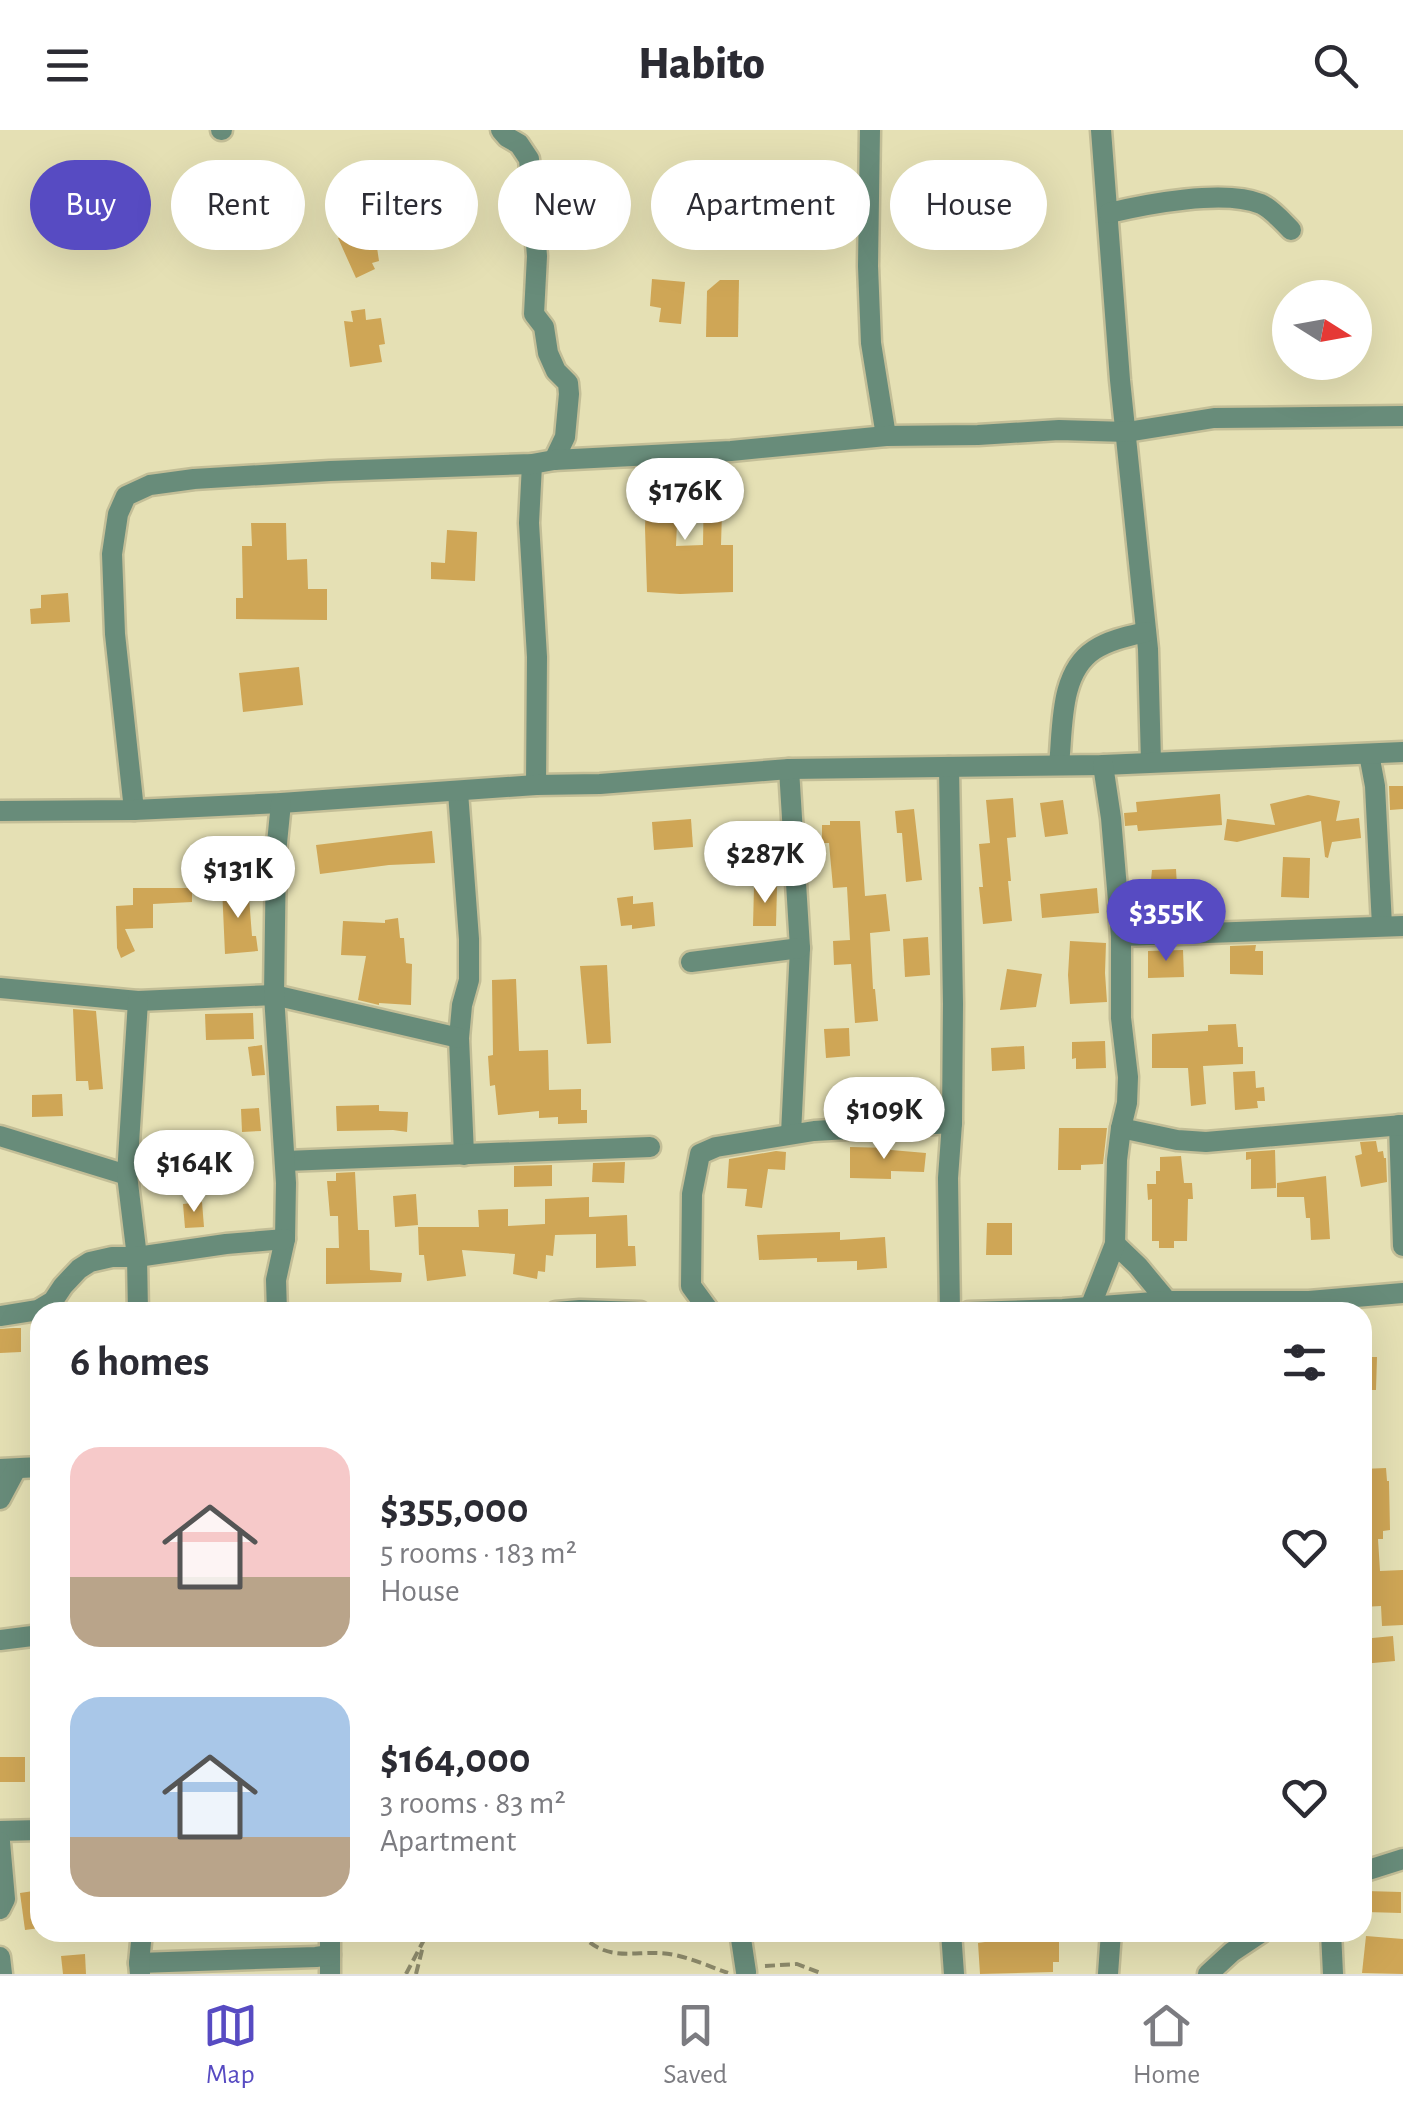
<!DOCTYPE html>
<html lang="en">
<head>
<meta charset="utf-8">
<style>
	body { margin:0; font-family:"Alegreya Sans",sans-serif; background:#f7f7f7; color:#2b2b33; height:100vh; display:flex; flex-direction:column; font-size:38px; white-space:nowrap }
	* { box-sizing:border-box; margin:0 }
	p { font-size:32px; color:#7c7c81 }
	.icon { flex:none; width:55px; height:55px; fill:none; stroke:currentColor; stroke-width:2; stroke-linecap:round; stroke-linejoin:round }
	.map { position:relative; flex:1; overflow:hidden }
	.side { position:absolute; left:30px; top:1172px; width:1342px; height:640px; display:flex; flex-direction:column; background:#fff; border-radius:30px; box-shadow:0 10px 40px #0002 }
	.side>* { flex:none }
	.hud { position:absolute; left:30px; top:30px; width:1345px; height:90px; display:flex; gap:20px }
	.needle { width:65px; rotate:101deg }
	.tools { position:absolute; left:1272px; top:150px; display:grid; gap:20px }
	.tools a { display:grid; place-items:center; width:100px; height:100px; border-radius:50%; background:#fff; box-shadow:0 10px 40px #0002; font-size:50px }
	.price { position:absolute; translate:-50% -85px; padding:0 22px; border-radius:35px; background:#fff; color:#222; font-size:32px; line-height:65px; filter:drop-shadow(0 2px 5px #0008) }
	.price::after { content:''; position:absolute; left:50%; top:60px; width:30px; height:22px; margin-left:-15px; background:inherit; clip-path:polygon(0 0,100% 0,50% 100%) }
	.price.current { background:#574bc2; color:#fff }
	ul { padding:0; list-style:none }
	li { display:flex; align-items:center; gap:30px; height:250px; padding:0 40px }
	li span { display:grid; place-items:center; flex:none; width:280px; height:200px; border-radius:30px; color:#555 }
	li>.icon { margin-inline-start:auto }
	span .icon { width:120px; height:120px; fill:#fffc; stroke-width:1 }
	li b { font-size:42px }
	h2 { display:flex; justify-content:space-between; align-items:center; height:120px; padding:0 40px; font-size:42px }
	.tag { padding:0 35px; border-radius:45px; background:#fff; box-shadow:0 10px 40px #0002; font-size:35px; line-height:90px }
	.tag.current { background:#574bc2; color:#fff }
	header { display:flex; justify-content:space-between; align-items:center; height:130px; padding:0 40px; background:#fff; font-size:45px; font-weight:800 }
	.tab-bar { display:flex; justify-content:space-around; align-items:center; height:140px; border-top:2px solid #e1e1e2; background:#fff; font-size:28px; color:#7c7c81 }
	.tab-bar a { display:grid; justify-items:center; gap:5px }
	.tab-bar .current { color:#574bc2 }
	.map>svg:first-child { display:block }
	.building { fill:#cfa656 }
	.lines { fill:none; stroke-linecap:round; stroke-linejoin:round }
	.minor-casing { stroke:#c3be97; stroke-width:25 }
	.path { stroke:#8d8a6b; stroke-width:4; stroke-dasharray:10 5; stroke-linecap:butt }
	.minor { stroke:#688c7a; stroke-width:20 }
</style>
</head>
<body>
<header><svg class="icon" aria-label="menu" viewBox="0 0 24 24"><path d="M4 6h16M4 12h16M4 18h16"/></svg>Habito<svg class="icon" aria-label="search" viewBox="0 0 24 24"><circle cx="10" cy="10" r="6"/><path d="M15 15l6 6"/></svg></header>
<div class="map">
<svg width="1403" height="1844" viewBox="0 0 1403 1844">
	<rect width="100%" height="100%" fill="#e5e0b4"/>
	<g class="building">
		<polygon points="358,101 376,111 379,131 372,133 375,139 356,148 338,108"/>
		<polygon points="652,149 685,152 681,194 659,192 661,178 650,176"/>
		<polygon points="720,150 739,150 738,207 706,207 707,161"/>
		<polygon points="365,179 366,190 381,188 385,214 379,215 382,232 350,237 344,191 353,192 351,181"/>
		<polygon points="647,347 679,348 676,416 703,415 704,349 723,349 721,415 733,415 733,462 680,464 647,462 645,398"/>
		<polygon points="251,393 286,393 287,430 307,429 308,459 327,459 327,490 236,489 236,468 243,468 242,416 252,416"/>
		<polygon points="447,400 477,402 475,451 431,449 431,432 445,433"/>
		<polygon points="68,463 70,492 31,494 30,479 41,478 41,465"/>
		<polygon points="299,537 303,575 243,582 239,543"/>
		<polygon points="1389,656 1403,656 1403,679 1390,680"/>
		<polygon points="1220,664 1222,695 1138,701 1137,695 1125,696 1124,683 1137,682 1136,672"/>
		<polygon points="1308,665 1340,671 1336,691 1359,688 1361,708 1332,712 1328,728 1325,727 1321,691 1237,712 1224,710 1227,689 1275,695 1270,674"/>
		<polygon points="1013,668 1016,707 1007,708 1011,751 1008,751 1012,791 983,794 979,757 983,757 979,714 990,713 986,670"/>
		<polygon points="1063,670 1068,704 1045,707 1040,673"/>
		<polygon points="914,679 922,750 906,752 902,703 897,703 895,681"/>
		<polygon points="691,689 693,717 654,720 652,692"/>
		<polygon points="830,691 860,691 865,766 886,764 890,801 870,803 873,859 875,859 878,891 855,893 851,834 834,835 833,811 850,810 847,757 833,758 829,713 822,713 822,695 830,695"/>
		<polygon points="432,701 435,733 389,735 320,744 316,715"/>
		<polygon points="1283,727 1310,728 1309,768 1281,767"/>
		<polygon points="1176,739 1178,774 1152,775 1151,765 1145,765 1144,751 1151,750 1152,740"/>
		<polygon points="248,755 252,806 256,806 258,821 225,824 222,757"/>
		<polygon points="754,757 777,757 776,796 753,796"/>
		<polygon points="133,758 192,758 192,772 153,774 153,798 125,799 135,821 121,828 117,818 116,776 133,775"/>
		<polygon points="1097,758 1099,783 1042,788 1040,764"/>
		<polygon points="633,766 633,774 653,772 655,796 632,799 632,795 621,796 617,768"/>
		<polygon points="398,788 400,808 404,808 406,833 412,834 411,875 379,873 379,875 358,870 366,826 341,825 343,791 385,793 385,790"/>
		<polygon points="928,807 930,845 905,847 903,809"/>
		<polygon points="1070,811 1106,813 1105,843 1107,872 1070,874 1068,845"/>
		<polygon points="1256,815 1255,821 1263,821 1263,845 1230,844 1230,816"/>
		<polygon points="1183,820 1184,847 1148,848 1148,821"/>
		<polygon points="607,835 611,913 587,914 580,836"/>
		<polygon points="1007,839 1042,844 1036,877 1000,880"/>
		<polygon points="516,849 519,921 548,920 549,960 581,959 581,980 587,980 587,993 558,994 558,987 539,988 539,981 498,985 495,955 490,956 488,926 493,925 492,850"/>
		<polygon points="73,879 96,881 103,959 89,960 88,951 76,951"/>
		<polygon points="253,883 254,909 206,910 205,884"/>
		<polygon points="1236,894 1238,917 1243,917 1243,934 1203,936 1206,974 1191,976 1188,938 1152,938 1152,904 1208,901 1208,895"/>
		<polygon points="849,898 850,926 826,928 824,899"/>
		<polygon points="1105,911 1106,938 1076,939 1076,928 1072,929 1072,912"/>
		<polygon points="262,915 265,945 252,946 248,917"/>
		<polygon points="1024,916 1025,939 992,941 991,918"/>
		<polygon points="1255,941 1256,958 1264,957 1265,971 1257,971 1258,978 1235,980 1233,942"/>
		<polygon points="62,964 63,986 32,987 32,965"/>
		<polygon points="379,975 379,981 408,982 407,1002 393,1000 337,1001 336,976"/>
		<polygon points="259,978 261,1001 242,1002 241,979"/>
		<polygon points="1059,998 1107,998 1103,1034 1081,1035 1081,1040 1058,1040"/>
		<polygon points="231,1005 235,1047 209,1049 206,1008"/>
		<polygon points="1376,1011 1378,1022 1383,1021 1384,1028 1386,1028 1387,1052 1361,1057 1355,1026 1362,1024 1360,1012"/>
		<polygon points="850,1017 891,1018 891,1020 926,1023 924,1042 891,1041 891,1049 850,1048"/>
		<polygon points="1275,1020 1276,1058 1251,1059 1251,1029 1246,1030 1246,1022"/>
		<polygon points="776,1021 786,1022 785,1040 768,1039 762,1078 745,1076 747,1059 727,1058 729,1029"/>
		<polygon points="1181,1026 1184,1053 1192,1053 1193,1069 1188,1069 1187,1111 1174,1111 1174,1118 1159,1118 1159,1111 1152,1111 1152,1069 1148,1070 1147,1054 1156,1054 1156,1041 1160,1041 1160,1027"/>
		<polygon points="625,1032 624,1053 592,1052 593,1033"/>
		<polygon points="552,1035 552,1056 514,1057 514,1036"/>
		<polygon points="355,1042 358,1100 369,1100 370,1140 402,1143 401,1152 326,1154 326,1118 339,1118 338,1086 330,1086 327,1051 336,1051 336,1043"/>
		<polygon points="1326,1046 1330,1109 1311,1110 1310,1088 1306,1088 1304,1067 1277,1067 1277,1053"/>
		<polygon points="416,1064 418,1095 395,1097 393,1066"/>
		<polygon points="589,1067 589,1087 627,1085 628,1116 635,1116 636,1136 596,1138 596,1104 555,1105 553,1126 546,1125 545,1142 538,1141 537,1149 513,1144 515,1124 462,1120 466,1146 427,1151 424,1125 419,1125 418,1097 479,1097 478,1080 508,1079 508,1096 545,1094 545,1069"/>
		<polygon points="202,1072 204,1097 185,1098 183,1074"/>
		<polygon points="987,1093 1012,1093 1012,1125 986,1125"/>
		<polygon points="840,1102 840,1110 885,1107 887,1138 857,1140 857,1131 817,1132 817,1128 759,1130 757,1105"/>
		<polygon points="13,1198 21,1198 21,1222 0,1223 0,1199"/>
		<polygon points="1362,1227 1377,1227 1376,1260 1362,1260"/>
		<polygon points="1386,1338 1387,1351 1389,1351 1390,1400 1383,1401 1383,1409 1378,1409 1380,1441 1403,1440 1403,1495 1382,1496 1381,1476 1362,1477 1362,1339"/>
		<polygon points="1393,1506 1395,1531 1362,1534 1362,1509"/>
		<rect x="0" y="1627" width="25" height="25"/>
		<polygon points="40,1760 40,1798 25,1800 20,1763"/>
		<polygon points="1366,1761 1401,1762 1401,1783 1366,1782"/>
		<polygon points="984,1802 1008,1802 1009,1811 1059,1810 1059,1832 1053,1832 1053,1842 980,1844 978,1813 985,1812"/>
		<polygon points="1366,1806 1403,1809 1403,1844 1362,1843"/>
		<polygon points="85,1824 86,1844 63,1844 61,1826"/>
	</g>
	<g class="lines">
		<defs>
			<g id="minor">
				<polyline points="221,0 222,0"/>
				<polyline points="501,0 507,7 519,14 529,29 537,126 534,184 544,197 548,223 556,241 568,253 569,264 565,307 554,330"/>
				<polyline points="870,0 868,136 871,213 886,306"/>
				<polyline points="1101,0 1120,250 1148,519 1151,632"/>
				<path d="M1109 83C1147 74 1224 59 1261 74 1272 79 1282 91 1291 100"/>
				<polyline points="532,334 529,393 537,527 536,655"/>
				<polyline points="1369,624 1375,656 1382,796"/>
				<path d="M1059 635C1063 598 1059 543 1094 520 1109 510 1129 506 1146 502"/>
				<polyline points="949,637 953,874 952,993 948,1048 950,1182"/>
				<polyline points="789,639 800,818 791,1004"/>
				<polyline points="458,662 469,809 469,850 462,875 459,908 464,1025"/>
				<polyline points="134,680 115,504 112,424 118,384 126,366 150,355 194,349 330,341 532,334 554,330 731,321 886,306 978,305 1059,300 1127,302 1214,288 1403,286"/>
				<polyline points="0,681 134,680 281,673 536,655 600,654 789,639 1103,635 1403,622"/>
				<polyline points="1121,806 1403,796"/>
				<polyline points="691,832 800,818"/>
				<polyline points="0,858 138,871 274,865 459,908"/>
				<polyline points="1399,995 1403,1116"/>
				<polyline points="1121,998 1177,1010 1206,1012 1403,995"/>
				<polyline points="0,1006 127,1045"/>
				<polyline points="285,1031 650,1017"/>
				<polyline points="1115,1114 1138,1136 1167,1171"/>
				<polyline points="1091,1175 1115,1114 1117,1030 1121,998 1127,973 1128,947 1121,888 1121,806 1111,688 1103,635"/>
				<polyline points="138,1182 137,1127 127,1045 138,871"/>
				<polyline points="277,1182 276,1150 285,1109 286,1053 274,865 276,723 281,673"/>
				<polyline points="556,1182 580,1180 640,1182"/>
				<polyline points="710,1182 691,1156 692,1064 700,1024 716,1017 814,1001 952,993"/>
				<polyline points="969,1182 1063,1179 1167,1171 1309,1171 1403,1163"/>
				<polyline points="0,1186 38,1180 53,1171 63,1156 79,1139 90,1132 112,1127 137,1127 226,1114 285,1109"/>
				<polyline points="0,1339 40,1337"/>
				<polyline points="0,1369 16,1339"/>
				<polyline points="0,1510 40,1505"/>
				<polyline points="0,1701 40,1700"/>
				<polyline points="0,1712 5,1769 0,1779"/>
				<polyline points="1362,1742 1403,1729"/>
				<polyline points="330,1802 330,1844"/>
				<polyline points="740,1802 746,1842"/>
				<polyline points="951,1802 954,1844"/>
				<polyline points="1331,1802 1333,1844"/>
				<polyline points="0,1827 2,1844"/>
				<polyline points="139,1833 316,1827 330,1825"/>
				<polyline points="140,1844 139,1833 142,1802"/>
				<polyline points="1108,1844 1111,1802"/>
				<polyline points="1208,1844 1232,1822 1262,1802"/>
			</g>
		</defs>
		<use href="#minor" class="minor-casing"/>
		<g class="path">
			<path d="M579 1802C609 1837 639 1817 675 1825 693 1829 711 1837 728 1843"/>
			<polyline points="765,1836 797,1834 823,1844"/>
			<polyline points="406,1844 426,1806 425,1802"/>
			<polyline points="416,1844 423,1816"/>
		</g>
		<use href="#minor" class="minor"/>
	</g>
</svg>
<div class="tools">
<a><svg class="needle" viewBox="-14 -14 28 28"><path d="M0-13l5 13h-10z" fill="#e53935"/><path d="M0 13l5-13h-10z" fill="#7c7c81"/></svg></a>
</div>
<b class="price" style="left:685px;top:413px">$176K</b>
<b class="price" style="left:765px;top:776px">$287K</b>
<b class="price" style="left:238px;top:791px">$131K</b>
<b class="price current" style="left:1166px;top:834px">$355K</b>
<b class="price" style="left:884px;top:1032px">$109K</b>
<b class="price" style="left:194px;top:1085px">$164K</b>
<div class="hud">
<a class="tag current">Buy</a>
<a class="tag">Rent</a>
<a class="tag">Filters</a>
<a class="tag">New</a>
<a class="tag">Apartment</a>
<a class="tag">House</a>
</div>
<section class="side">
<h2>6 homes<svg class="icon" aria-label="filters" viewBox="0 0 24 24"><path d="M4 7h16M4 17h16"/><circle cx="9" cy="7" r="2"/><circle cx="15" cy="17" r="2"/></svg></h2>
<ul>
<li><span style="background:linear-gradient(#f6c9c9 65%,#b9a48a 0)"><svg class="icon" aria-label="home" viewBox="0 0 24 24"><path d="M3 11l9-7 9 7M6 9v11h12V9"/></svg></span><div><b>$355,000</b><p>5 rooms · 183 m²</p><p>House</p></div><svg class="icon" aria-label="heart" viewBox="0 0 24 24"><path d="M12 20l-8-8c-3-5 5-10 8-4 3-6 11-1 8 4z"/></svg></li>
<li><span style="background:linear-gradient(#a9c7e8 70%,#b9a48a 0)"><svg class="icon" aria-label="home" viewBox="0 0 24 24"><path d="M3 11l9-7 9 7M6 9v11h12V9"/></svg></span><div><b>$164,000</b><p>3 rooms · 83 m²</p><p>Apartment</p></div><svg class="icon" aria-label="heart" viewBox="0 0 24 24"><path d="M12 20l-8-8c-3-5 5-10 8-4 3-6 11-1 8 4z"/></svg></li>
</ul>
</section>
</div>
<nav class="tab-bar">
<a class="current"><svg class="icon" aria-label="map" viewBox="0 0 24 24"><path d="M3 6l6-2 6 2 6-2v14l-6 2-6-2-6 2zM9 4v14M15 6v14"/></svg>Map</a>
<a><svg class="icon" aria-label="saved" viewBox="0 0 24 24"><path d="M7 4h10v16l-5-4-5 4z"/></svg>Saved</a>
<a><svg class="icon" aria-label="home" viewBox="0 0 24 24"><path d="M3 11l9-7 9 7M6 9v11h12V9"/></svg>Home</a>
</nav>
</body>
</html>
